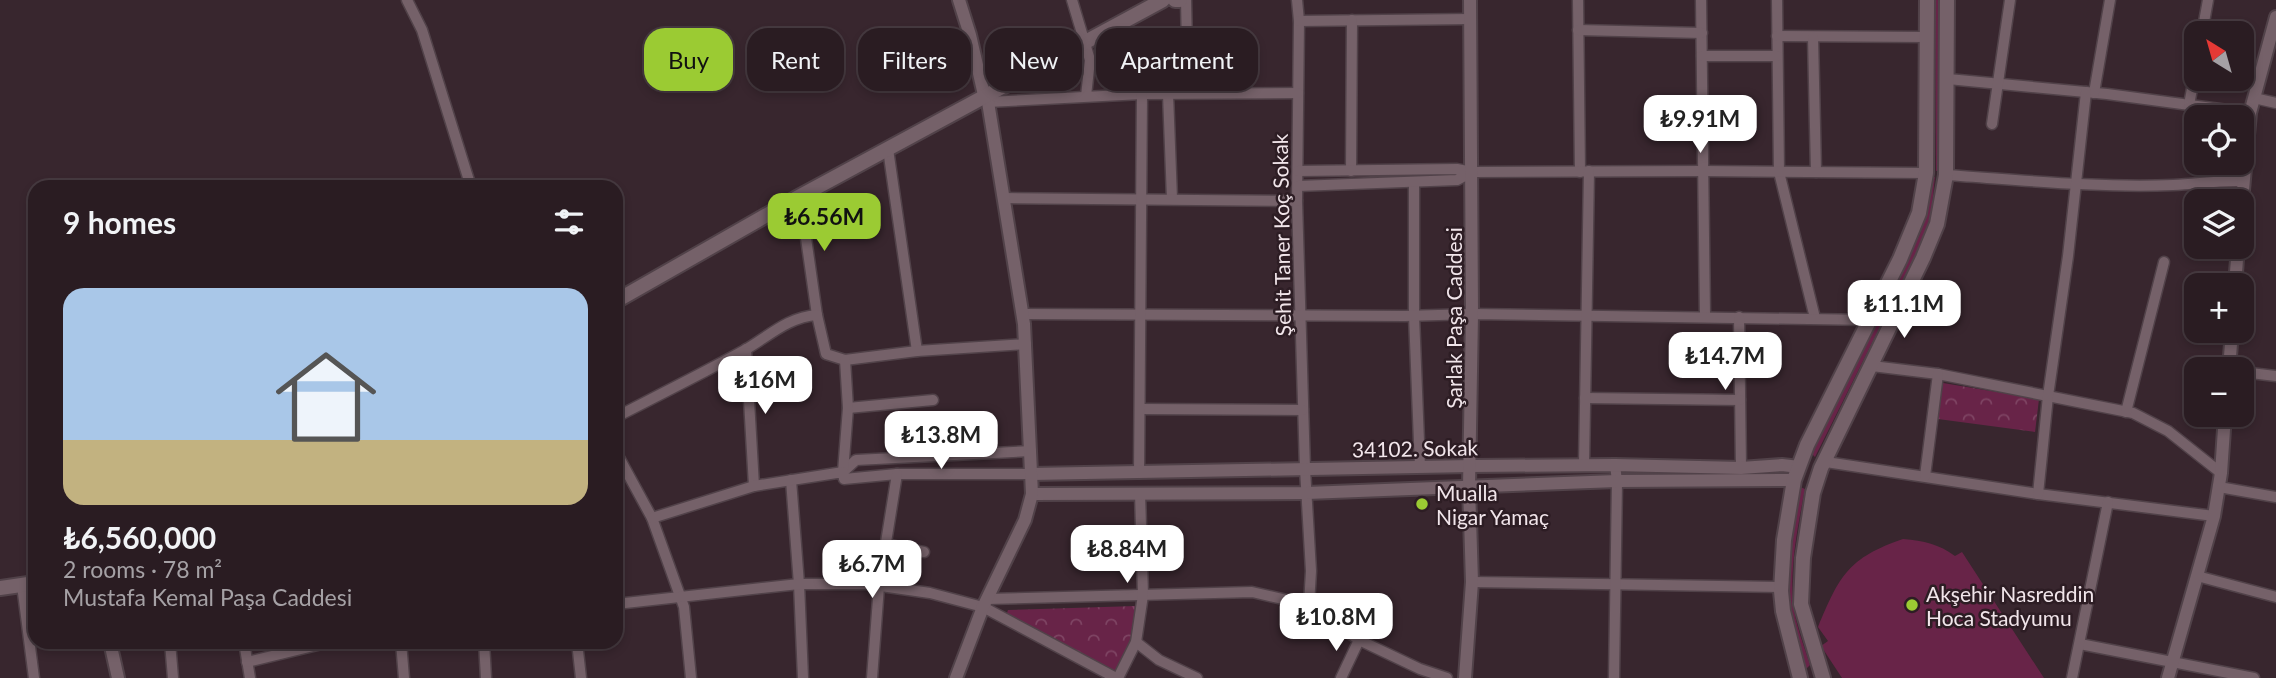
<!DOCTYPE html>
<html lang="en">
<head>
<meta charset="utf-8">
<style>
	body { margin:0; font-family:Lato,sans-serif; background:#32252a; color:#f1f3f6; height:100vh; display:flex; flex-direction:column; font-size:26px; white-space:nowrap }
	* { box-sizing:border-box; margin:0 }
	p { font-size:23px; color:#a5a1a5 }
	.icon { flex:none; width:38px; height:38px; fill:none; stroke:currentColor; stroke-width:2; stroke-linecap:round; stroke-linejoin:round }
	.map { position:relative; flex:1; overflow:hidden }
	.drawer { position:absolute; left:28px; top:180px; width:595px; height:469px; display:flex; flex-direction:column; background:#2a1c22; border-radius:21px; box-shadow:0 4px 10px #0003,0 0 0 2px #463a40 }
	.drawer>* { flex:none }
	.banner { position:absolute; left:644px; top:28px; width:665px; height:63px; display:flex; gap:14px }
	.needle { width:46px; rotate:323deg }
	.tools { position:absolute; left:2184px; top:21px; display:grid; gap:14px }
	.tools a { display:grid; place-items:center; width:70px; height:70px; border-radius:14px; background:#2a1c22; box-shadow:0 4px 10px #0003,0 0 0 2px #463a40; font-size:35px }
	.price { position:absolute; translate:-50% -60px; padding:0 16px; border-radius:14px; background:#fff; color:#222; font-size:23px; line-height:46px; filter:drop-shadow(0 2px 4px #0008) }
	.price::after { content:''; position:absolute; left:50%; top:42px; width:21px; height:16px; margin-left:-10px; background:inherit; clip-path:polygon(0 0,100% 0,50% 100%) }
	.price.active { background:#9bcb33; color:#111 }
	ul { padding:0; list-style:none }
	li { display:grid; align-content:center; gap:14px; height:371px; padding:0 35px }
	li span { display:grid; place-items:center; height:217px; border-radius:21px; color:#555 }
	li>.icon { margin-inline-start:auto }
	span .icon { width:126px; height:126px; fill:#fffc; stroke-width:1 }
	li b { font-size:30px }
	h2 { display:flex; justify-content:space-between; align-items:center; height:84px; padding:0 35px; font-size:30px }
	.tag { padding:0 24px; border-radius:21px; background:#2a1c22; box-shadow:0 4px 10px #0003,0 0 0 2px #463a40; font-size:24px; line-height:63px }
	.tag.active { background:#9bcb33; color:#111 }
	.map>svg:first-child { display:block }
	.grass { fill:#682448 }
	.forest { fill:url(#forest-crowns) }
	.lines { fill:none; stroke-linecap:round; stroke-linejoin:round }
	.minor-casing { stroke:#514249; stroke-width:13 }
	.tertiary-casing { stroke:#514249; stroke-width:16 }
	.secondary-casing { stroke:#514249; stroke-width:18 }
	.minor { stroke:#756169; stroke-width:10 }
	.tertiary { stroke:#756169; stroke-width:12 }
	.secondary { stroke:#756169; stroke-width:14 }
	.poi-dot { fill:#9bcb33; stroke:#2d1d24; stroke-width:2.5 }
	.labels { text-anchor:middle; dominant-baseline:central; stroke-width:5; stroke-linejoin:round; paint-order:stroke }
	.street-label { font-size:21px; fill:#f1e5ea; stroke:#2d1d24 }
	.poi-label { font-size:21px; fill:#f1e5ea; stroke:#2d1d24; text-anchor:start }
</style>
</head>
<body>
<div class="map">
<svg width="2276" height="678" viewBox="0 0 2276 678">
	<defs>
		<pattern id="forest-crowns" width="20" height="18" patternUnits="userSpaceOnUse" patternTransform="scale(1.75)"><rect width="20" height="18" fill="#682448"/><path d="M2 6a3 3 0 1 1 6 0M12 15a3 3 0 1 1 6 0" fill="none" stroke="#7e4463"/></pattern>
	</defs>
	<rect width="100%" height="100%" fill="#38262e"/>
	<g class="grass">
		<polygon points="1935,0 1939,0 1941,24 1940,170 1936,171"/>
		<polygon points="1935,177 1931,215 1918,251 1815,457 1812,454 1920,234 1928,207 1931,178"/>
		<path d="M1800 487 1805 489C1798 525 1790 565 1793 602 1795 624 1804 645 1810 665L1806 669 1787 605 1790 548Z"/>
		<path d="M1903 539C1924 541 1939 544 1955 556L1962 552 2044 678H1842L1821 646 1828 641 1818 627C1840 575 1848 558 1903 539Z"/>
	</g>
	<g class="forest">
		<polygon points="1943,383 2039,399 2035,432 1938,419"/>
		<polygon points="1136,606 1132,640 1115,671 1006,616 1008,610"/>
	</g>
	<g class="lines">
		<defs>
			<g id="minor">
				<polyline points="407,0 422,30 471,187"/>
				<polyline points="1072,0 1090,60 1086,96"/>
				<polyline points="1186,0 1188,93"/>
				<polyline points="1297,0 1299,21 1297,201 1305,469 1311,571 1309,605"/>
				<polyline points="1578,0 1580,172"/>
				<polyline points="1701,0 1705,316"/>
				<polyline points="1777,0 1779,172 1815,318"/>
				<polyline points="1299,21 1470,19"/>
				<polyline points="1578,30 1702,33"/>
				<polyline points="2202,33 2208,0"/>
				<polyline points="1777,36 1927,37"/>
				<polyline points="1813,37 1816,172"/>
				<polyline points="1702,56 1777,56"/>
				<polyline points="1948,79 2107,94 2250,113"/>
				<polyline points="2094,93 2110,0"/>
				<polyline points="1168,94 1172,199"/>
				<polyline points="2254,98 2276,103"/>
				<polyline points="988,102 1142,94 1298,93"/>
				<polyline points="2189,105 2196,67"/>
				<polyline points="1992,124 2010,0"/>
				<polyline points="888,149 917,351"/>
				<polyline points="1351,171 1352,20"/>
				<polyline points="1472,172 1703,171 1926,173"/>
				<path d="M1946 175C2022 180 2098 188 2173 185 2198 184 2217 180 2243 181"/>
				<polyline points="1414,182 1414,316 1420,467"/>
				<polyline points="1298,186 1457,180 1472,172 1457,169 1298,171"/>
				<polyline points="1003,198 1297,201"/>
				<polyline points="795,199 804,224 817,315"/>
				<polyline points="1023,314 1405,316 1472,314 1870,320"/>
				<polyline points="1739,317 1741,468"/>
				<polyline points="746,349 754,486"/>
				<polyline points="1872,366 1938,374 2133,413 2168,431 2221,473"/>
				<polyline points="2242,372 2276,376"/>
				<polyline points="1585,398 1740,400"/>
				<polyline points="848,408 933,400"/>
				<polyline points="1140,409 1303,410"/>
				<polyline points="2126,412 2164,262"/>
				<path d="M616 417C659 395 703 373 745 350 769 336 788 317 817 315L826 354 845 360 917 351 1026 344"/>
				<polyline points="616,452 652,518 684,607 691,678"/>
				<polyline points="1826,462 2038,494 2214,516"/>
				<polyline points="1584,465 1589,171"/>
				<polyline points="843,472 856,460 1031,451"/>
				<polyline points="843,472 848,408 845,360"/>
				<polyline points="1139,473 1142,94"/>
				<polyline points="1925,476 1938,374"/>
				<polyline points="791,480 799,584 803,678"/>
				<polyline points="2219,487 2276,497"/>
				<polyline points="2038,494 2048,396 2068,256 2086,92"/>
				<polyline points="652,518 754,486 843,472 844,479 897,474 1031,474"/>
				<polyline points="886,544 924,552"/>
				<polyline points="2197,576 2276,597"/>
				<polyline points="1472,582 1781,587"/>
				<polyline points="22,585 34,678"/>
				<polyline points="987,599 1252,592 1309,605 1359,640 1420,669 1447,678"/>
				<polyline points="616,604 799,584 867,584 930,593 983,607 1116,678"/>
				<polyline points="170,642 173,678"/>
				<polyline points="244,642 250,678"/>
				<polyline points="401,642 404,678"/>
				<polyline points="484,642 486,678"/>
				<polyline points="577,642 581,678"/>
				<polyline points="1136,642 1159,660 1197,678"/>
				<polyline points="2080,644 2254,678"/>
				<polyline points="247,662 330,642"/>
				<polyline points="872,678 879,586 897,474"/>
				<polyline points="1118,678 1136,642 1143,595 1140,493"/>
				<polyline points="1341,678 1359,640"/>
				<polyline points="1614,678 1617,481 1615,465"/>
				<polyline points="2072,678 2108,502"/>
			</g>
			<g id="tertiary">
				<polyline points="2242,201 2250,113 2276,17"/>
				<polyline points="2235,285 2238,247"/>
				<polyline points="2229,369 2232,331"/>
				<polyline points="1031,474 1471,466 1615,465 1741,468 1782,465 1799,467"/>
				<polyline points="1032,494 1307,493 1617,481 1794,480"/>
				<polyline points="110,642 118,678"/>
				<polyline points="956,678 983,607 1025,520 1032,494 1024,324 988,102 984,95 970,35 959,0"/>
				<polyline points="1465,678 1472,582 1469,487 1472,314 1470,0"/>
				<polyline points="2168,678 2214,516 2221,473 2225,415"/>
			</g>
			<g id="secondary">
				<polyline points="1175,0 1180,0"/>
				<polyline points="616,301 795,199 1163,0"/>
				<polyline points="0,588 35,583"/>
				<polyline points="1800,678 1783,611 1781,591 1784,540 1794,480 1807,445 1900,259 1919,213 1926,173 1927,0"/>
				<polyline points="1823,678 1801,604 1803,558 1813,493 1821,468 1923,258 1937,224 1946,175 1947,0"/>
			</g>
		</defs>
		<use href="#minor" class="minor-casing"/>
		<use href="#tertiary" class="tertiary-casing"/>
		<use href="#secondary" class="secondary-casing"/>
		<use href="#minor" class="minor"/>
		<use href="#tertiary" class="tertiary"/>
		<use href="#secondary" class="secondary"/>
	</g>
	<g class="poi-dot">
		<circle cx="1422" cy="504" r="7"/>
		<circle cx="1912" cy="605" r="7"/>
	</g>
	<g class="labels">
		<g class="street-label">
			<text transform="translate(1281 235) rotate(-91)">Şehit Taner Koç Sokak</text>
			<text transform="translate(1453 318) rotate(-90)">Şarlak Paşa Caddesi</text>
			<text transform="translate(1415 448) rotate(-1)">34102. Sokak</text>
		</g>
		<g class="poi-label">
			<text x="1436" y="492">Mualla<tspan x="1436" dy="24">Nigar Yamaç</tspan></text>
			<text x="1926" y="593">Akşehir Nasreddin<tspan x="1926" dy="24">Hoca Stadyumu</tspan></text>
		</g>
	</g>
</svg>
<div class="tools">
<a><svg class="needle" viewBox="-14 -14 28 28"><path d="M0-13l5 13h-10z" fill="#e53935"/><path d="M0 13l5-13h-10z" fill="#a5a1a5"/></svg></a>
<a><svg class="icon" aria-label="locate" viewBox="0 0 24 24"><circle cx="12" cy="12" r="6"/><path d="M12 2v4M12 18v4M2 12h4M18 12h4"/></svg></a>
<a><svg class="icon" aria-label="layers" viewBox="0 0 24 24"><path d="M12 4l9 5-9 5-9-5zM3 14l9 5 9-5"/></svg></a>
<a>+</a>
<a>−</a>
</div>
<b class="price" style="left:1700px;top:155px">₺9.91M</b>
<b class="price active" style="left:824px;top:253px">₺6.56M</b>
<b class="price" style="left:1904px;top:340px">₺11.1M</b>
<b class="price" style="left:1725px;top:392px">₺14.7M</b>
<b class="price" style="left:765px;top:416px">₺16M</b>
<b class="price" style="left:941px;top:471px">₺13.8M</b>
<b class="price" style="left:1127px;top:585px">₺8.84M</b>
<b class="price" style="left:872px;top:600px">₺6.7M</b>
<b class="price" style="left:1336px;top:653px">₺10.8M</b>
<div class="banner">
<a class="tag active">Buy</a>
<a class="tag">Rent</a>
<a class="tag">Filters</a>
<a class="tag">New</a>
<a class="tag">Apartment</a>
</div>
<section class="drawer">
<h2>9 homes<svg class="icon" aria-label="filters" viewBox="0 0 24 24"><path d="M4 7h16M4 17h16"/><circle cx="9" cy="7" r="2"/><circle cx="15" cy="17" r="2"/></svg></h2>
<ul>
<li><span style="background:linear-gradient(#a9c7e8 70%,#c2b280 0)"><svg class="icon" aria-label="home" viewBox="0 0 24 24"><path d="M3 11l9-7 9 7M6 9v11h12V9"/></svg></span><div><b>₺6,560,000</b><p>2 rooms · 78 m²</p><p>Mustafa Kemal Paşa Caddesi</p></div></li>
</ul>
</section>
</div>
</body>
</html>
